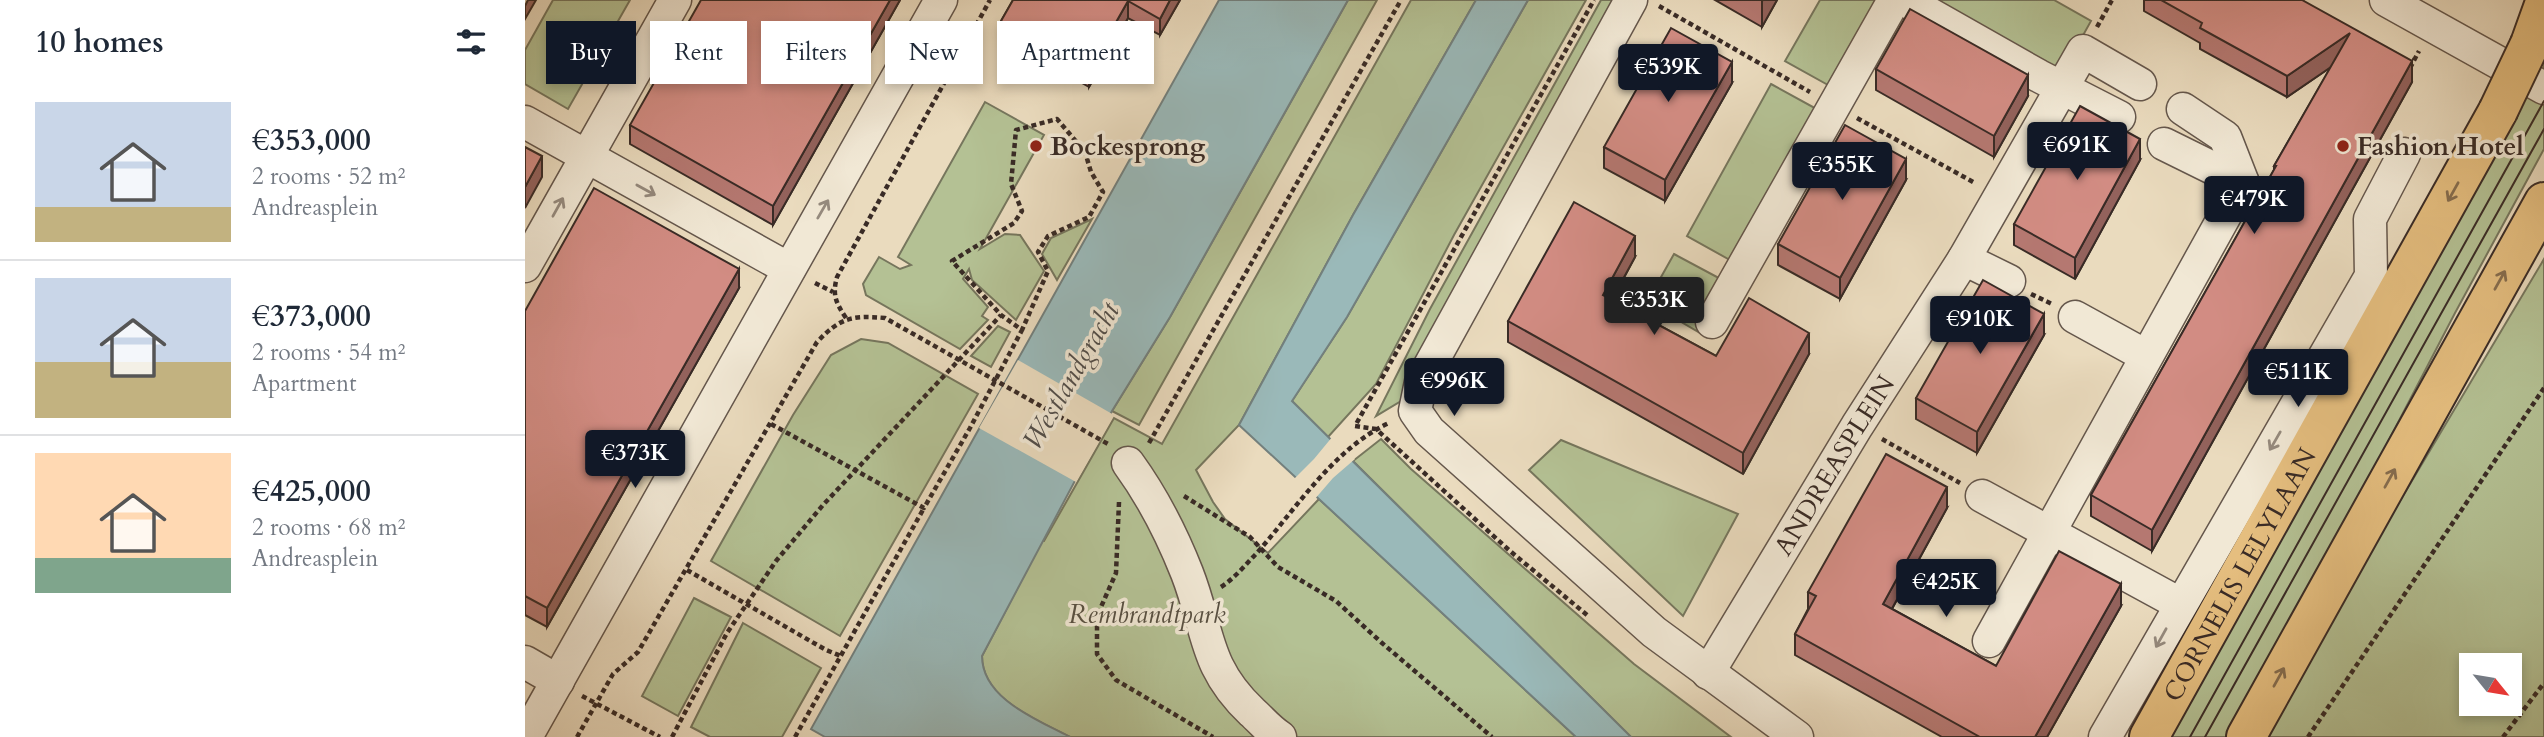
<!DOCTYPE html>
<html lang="en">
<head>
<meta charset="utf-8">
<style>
	body { margin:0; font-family:Cardo,serif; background:#f2f2f3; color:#1f2937; height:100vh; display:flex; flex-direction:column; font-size:26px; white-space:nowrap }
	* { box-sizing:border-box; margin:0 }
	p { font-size:23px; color:#747a83 }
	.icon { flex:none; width:38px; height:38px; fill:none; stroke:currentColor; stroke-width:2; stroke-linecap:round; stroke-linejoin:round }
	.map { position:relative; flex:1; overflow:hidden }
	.side { display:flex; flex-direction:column; background:#fff; width:525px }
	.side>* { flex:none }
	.banner { position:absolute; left:21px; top:21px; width:665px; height:63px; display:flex; gap:14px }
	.needle { width:46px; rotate:120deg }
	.buttons { position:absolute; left:1934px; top:653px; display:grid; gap:14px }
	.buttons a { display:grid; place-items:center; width:63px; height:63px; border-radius:0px; background:#fff; box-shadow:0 4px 10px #0003; font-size:35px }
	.price { position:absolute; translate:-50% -60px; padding:0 16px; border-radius:7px; background:#111827; color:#fff; font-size:23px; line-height:46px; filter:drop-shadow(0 2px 4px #0008) }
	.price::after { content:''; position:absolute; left:50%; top:42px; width:21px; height:16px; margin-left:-10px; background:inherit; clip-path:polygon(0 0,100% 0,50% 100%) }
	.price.selected { background:#222; color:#fff }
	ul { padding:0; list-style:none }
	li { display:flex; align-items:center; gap:21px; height:175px; padding:0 35px }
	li+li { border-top:2px solid #e0e1e3 }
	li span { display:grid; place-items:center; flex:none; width:196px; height:140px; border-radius:0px; color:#555 }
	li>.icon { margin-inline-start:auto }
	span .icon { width:84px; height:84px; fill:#fffc; stroke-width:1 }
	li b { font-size:30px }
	h2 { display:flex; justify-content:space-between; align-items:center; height:84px; padding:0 35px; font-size:30px }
	.pill { padding:0 24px; border-radius:0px; background:#fff; box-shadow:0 4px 10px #0003; font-size:24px; line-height:63px }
	.pill.selected { background:#111827; color:#fff }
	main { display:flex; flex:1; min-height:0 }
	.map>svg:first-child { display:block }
	.green { fill:#b4c194; stroke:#76765d; stroke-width:2; fill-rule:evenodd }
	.water { fill:#9ab9b9; stroke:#73807e; stroke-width:2 }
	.pier { fill:#eadbbe }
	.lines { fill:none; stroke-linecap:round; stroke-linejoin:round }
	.minor-casing { stroke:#65574c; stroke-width:35 }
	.major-casing { stroke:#392b26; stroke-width:42 }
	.path { stroke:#392b26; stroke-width:4.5; stroke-dasharray:5 3.5; stroke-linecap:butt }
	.minor { stroke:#f1e8d5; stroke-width:32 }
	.major { stroke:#e5be7f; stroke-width:38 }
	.tram { stroke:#392b26; stroke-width:2 }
	.major-bridge-casing { stroke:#392b26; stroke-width:42; stroke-linecap:butt }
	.major-bridge { stroke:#e5be7f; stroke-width:38 }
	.wall { fill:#b57871; stroke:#392b26; stroke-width:2 }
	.shaded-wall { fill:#93625c; stroke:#392b26; stroke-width:2 }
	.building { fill:#d28c83; stroke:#392b26; stroke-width:2 }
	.oneway { stroke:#958a7e }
	.oneway2 { stroke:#866d4e }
	.poi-dot { fill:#8f2418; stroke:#f1e8d5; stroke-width:2.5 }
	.labels { text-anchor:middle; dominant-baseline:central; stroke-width:7; stroke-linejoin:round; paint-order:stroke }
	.poi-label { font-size:26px; font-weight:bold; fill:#392b26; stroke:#f1e8d5; text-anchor:start }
	.street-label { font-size:26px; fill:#392b26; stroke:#f1e8d5 }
	.park-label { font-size:26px; font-style:italic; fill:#585042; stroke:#f1e8d5 }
	.water-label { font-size:28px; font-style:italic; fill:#514e4b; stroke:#f1e8d5 }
</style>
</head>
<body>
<main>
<section class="side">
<h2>10 homes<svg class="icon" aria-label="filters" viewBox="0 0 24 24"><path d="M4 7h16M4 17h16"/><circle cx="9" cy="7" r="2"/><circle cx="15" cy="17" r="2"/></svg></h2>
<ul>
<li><span style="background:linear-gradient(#c9d6e8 75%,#c2b280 0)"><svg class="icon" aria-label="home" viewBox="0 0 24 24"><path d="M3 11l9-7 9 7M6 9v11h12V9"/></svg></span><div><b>€353,000</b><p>2 rooms · 52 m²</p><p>Andreasplein</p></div></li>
<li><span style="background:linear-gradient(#c9d6e8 60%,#c2b280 0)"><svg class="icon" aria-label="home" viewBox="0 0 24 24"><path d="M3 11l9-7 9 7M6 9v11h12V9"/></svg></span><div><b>€373,000</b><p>2 rooms · 54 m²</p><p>Apartment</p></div></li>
<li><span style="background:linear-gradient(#ffd9b3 75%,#7fa58c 0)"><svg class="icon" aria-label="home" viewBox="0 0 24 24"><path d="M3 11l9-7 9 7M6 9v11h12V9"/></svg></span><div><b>€425,000</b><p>2 rooms · 68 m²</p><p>Andreasplein</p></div></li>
</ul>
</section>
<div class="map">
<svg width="2019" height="737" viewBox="0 0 2019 737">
	<rect width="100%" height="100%" fill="#eadbbe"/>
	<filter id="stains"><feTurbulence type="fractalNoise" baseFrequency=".00286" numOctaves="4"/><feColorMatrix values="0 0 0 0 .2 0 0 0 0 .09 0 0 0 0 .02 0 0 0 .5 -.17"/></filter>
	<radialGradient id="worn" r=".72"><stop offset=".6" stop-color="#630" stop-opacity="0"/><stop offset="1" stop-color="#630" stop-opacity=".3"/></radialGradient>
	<g class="green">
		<polygon points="28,0 105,0 43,109 0,84 0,50"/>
		<polygon points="823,0 852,0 614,425 587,411 645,317"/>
		<path d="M886 0H951L828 215 714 425 671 470 688 502 700 519 743 553 794 499 1051 737H545C513 720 457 700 457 656L517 541H519L589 418 637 444Z"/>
		<polygon points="1003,0 1061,0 929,235 851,384 803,437 767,401 822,317"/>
		<polygon points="1076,0 1096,0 876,401 851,416 905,309"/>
		<polygon points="1295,0 1362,0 1312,90 1260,61"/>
		<polygon points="1400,0 1529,0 1566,21 1536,75"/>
		<polygon points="2019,58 2019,149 1930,313 1789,584 1704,737 1646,737 1991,117"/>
		<polygon points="1246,84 1297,112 1212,264 1162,236"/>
		<polygon points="460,102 519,135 455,249 480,234 495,235 519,271 491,320 447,280 444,269 438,279 463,307 457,316 463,320 435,349 341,295 338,284 354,257 375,269 386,265 373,257"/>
		<polygon points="567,219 532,280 517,254 526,238"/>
		<polygon points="1149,254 1205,284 1177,334 1122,302"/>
		<path d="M2019 259V737H1738L1832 573ZM1946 665H1984V704H1946Z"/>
		<polygon points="473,326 485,332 466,367 446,356"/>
		<polygon points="336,339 363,343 453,394 315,636 186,561 268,415 306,355"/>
		<polygon points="856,439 886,469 1109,664 1206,737 1106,737 828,461"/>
		<polygon points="1036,440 1213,514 1158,616 1004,470"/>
		<polygon points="169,598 206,617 153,716 117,696"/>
		<polygon points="218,623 296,668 257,737 185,737 166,727"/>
	</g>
	<g class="water">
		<path d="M694 0H823L645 317 587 411 457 656C457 699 513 720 545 737H300L286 729Z"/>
		<polygon points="951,0 1003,0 822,317 767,401 1106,737 1051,737 714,425 828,215"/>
	</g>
	<g class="pier">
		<polygon points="493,360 589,415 551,482 454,428"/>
		<polygon points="808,436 830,459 808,478 789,500 768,480 789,459"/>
	</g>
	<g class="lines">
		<defs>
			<g id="minor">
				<polyline points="1106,0 896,382 890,411 904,431 1129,632 1272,737"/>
				<polyline points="1380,0 1514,76 1594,117"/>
				<polyline points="1861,0 2019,88"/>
				<polyline points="0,122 264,269"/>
				<polyline points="1639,144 1718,183"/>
				<polyline points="1439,259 1484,281"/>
				<polyline points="0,266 150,0"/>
				<polyline points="1550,317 1621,356"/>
				<polyline points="1187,322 1369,0"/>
				<path d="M603 463C627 496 647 535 662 573 684 629 678 666 727 712 736 720 744 730 755 737"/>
				<polyline points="1457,496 1655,604"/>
				<polyline points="1464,641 1718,183 1700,137 1658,109"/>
				<polyline points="0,662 33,681"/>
				<path id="s1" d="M1183 673 1332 426 1439 259 1558 51 1615 84"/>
				<polyline points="1,737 416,0"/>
				<polyline points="1580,737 1846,276 1845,219 1879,154"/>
			</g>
			<g id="major">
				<polyline points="2005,44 2019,5"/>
				<path id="s2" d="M1624 737 1973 111"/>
				<polyline points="1721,737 2019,202"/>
			</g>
		</defs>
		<use href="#minor" class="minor-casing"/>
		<use href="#major" class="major-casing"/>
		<g class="path">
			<polyline points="1134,6 1285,92"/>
			<polyline points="1572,27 1587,0"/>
			<polyline points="1885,68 1894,51"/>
			<polyline points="1332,118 1450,183"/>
			<polyline points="290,283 308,292"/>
			<polyline points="1506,294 1527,304"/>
			<path d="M321 318C311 303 307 295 312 277L465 0"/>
			<polyline points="246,424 399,508 445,428 497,330 476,315 427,261 489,223 497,211 486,184 491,130 532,119 560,152 566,172 578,192 564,217 523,236 513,252 523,271 497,330"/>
			<polyline points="1357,439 1435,483"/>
			<polyline points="624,443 876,0"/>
			<polyline points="659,496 725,537 753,567 811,601 857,643 967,737"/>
			<polyline points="594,502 591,573 572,616 572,654 591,680 688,737"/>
			<polyline points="162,570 301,650 316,656"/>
			<path d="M696 587C710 578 720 565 731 554 771 509 808 449 864 423"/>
			<polyline points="1062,615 985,551 851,429 830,426 1069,0"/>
			<polyline points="57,696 135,737"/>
			<path d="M52 737 88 674 113 652 292 342C315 318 326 315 360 318L583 444"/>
			<polyline points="147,737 202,633 251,561 298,505 476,315"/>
			<polyline points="270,737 399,508"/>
			<polyline points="1783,737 2019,388"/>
			<polyline points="1978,737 2019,683"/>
		</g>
		<use href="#minor" class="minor"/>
		<use href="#major" class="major"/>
		<g class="tram">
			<polyline points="1665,737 2019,101"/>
			<polyline points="1680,737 2019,129"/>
		</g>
		<defs>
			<polyline id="major-bridge" points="1973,111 2005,44"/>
		</defs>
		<use href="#major-bridge" class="major-bridge-casing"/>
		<use href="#major-bridge" class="major-bridge"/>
	</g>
	<g class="wall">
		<polygon points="375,0 248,225 105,144 105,125"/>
		<polygon points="488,0 655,0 635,35 603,18 564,87 476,37 476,21"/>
		<polygon points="1190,0 1252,0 1237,27"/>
		<polygon points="1619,0 1777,0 1887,82 1627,551 1566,516 1566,495 1749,170 1749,166 1806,67 1762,97 1675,49 1675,43 1619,11"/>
		<polygon points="1351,69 1503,96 1469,157 1351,90"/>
		<polygon points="1207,83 1140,201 1079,168 1079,147"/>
		<polygon points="1615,160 1550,279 1489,245 1489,224"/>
		<polygon points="1381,180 1315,299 1253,265 1253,244"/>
		<polygon points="1110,257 1087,300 1191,356 1284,354 1218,474 983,342 983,321"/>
		<polygon points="214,288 22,627 0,615 0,311"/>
		<polygon points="1519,335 1452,453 1391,419 1391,398"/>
		<polygon points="1422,508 1367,609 1471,666 1596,606 1522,737 1417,737 1270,655 1270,634 1283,609 1283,592"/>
	</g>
	<g class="shaded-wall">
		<polygon points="3,0 11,0 0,19 0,6"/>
		<polygon points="365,0 375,0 248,225 248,206"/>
		<polygon points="645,0 655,0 635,35 635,19"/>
		<polygon points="1238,0 1252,0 1237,27 1237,1"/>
		<polygon points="603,1 603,18 564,87 564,70"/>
		<polygon points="1825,33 1825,54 1762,97 1762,76"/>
		<polygon points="1887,61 1887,82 1627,551 1627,530"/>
		<polygon points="1207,62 1207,83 1140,201 1140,180"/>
		<polygon points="1503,75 1503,96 1469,157 1469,136"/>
		<polygon points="1615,139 1615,160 1550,279 1550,258"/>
		<polygon points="17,156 17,177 0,208 0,187"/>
		<polygon points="1381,159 1381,180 1315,299 1315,278"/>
		<polygon points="1110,236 1110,257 1078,316 1078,295"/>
		<polygon points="214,269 214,288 22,627 22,608"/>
		<polygon points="1519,314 1519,335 1452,453 1452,432"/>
		<polygon points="1284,333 1284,354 1218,474 1218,453"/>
		<polygon points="1422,487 1422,508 1358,625 1358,604"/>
		<polygon points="1596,584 1596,606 1522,737 1510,737"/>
	</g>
	<g class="building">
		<polygon points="176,0 365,0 248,206 105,125"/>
		<polygon points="488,0 645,0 635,19 603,1 564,70 476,21"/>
		<polygon points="1636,0 1777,0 1887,61 1627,530 1566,495 1751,166 1749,166 1825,33 1762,76 1675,28 1677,23"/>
		<polygon points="1385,9 1503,75 1469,136 1351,69"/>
		<polygon points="1146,28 1207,62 1140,180 1079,147"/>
		<polygon points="1555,106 1615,139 1550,258 1489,224"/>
		<polygon points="1320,125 1381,159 1315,278 1253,244"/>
		<polygon points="0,147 17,156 0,187"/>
		<polygon points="69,188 214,269 22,608 0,596 0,311"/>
		<polygon points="1049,202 1110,236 1078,295 1191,356 1224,298 1284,333 1218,453 983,321"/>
		<polygon points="1458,280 1519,314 1452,432 1391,398"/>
		<polygon points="1361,454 1422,487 1358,604 1471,666 1534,551 1596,584 1510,737 1455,737 1270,634 1291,596 1283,592"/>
	</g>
	<defs><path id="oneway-shaft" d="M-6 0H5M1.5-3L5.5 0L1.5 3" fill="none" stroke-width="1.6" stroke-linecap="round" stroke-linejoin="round" transform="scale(1.75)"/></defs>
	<g class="oneway">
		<use href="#oneway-shaft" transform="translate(121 190) rotate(29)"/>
		<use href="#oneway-shaft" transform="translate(33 207) rotate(-61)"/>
		<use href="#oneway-shaft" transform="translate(298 209) rotate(-60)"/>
		<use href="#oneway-shaft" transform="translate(1750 441) rotate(120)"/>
		<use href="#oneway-shaft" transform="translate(1636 638) rotate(119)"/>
	</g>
	<g class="oneway2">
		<use href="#oneway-shaft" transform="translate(1928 192) rotate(119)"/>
		<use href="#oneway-shaft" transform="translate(1975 280) rotate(-61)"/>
		<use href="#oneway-shaft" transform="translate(1865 478) rotate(-61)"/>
		<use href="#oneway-shaft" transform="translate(1754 677) rotate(-61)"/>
	</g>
	<g class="poi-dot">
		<circle cx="511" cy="146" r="7"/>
		<circle cx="1818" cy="146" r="7"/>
	</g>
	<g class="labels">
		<g class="poi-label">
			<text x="525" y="146">Bockesprong</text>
			<text x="1832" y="146">Fashion Hotel</text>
		</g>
		<g class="street-label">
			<text stroke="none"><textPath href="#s1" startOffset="243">ANDREASPLEIN</textPath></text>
			<text stroke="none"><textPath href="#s2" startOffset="186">CORNELIS LELYLAAN</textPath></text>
		</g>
		<g class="park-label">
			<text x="622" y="614">Rembrandtpark</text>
		</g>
		<g class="water-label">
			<text transform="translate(546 376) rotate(-60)">Westlandgracht</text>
		</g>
	</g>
	<rect width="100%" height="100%" filter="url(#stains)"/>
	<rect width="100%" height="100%" fill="url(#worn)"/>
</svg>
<div class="buttons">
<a><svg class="needle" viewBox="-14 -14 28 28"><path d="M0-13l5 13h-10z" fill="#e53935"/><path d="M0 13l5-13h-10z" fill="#747a83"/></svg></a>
</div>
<b class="price" style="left:1143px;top:104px">€539K</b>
<b class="price" style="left:1552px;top:182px">€691K</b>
<b class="price" style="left:1317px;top:202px">€355K</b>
<b class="price" style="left:1729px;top:236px">€479K</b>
<b class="price selected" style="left:1129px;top:337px">€353K</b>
<b class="price" style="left:1455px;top:356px">€910K</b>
<b class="price" style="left:1773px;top:409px">€511K</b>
<b class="price" style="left:929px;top:418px">€996K</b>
<b class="price" style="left:110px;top:490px">€373K</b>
<b class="price" style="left:1421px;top:619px">€425K</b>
<div class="banner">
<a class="pill selected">Buy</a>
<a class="pill">Rent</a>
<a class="pill">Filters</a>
<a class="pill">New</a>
<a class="pill">Apartment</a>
</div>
</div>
</main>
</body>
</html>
